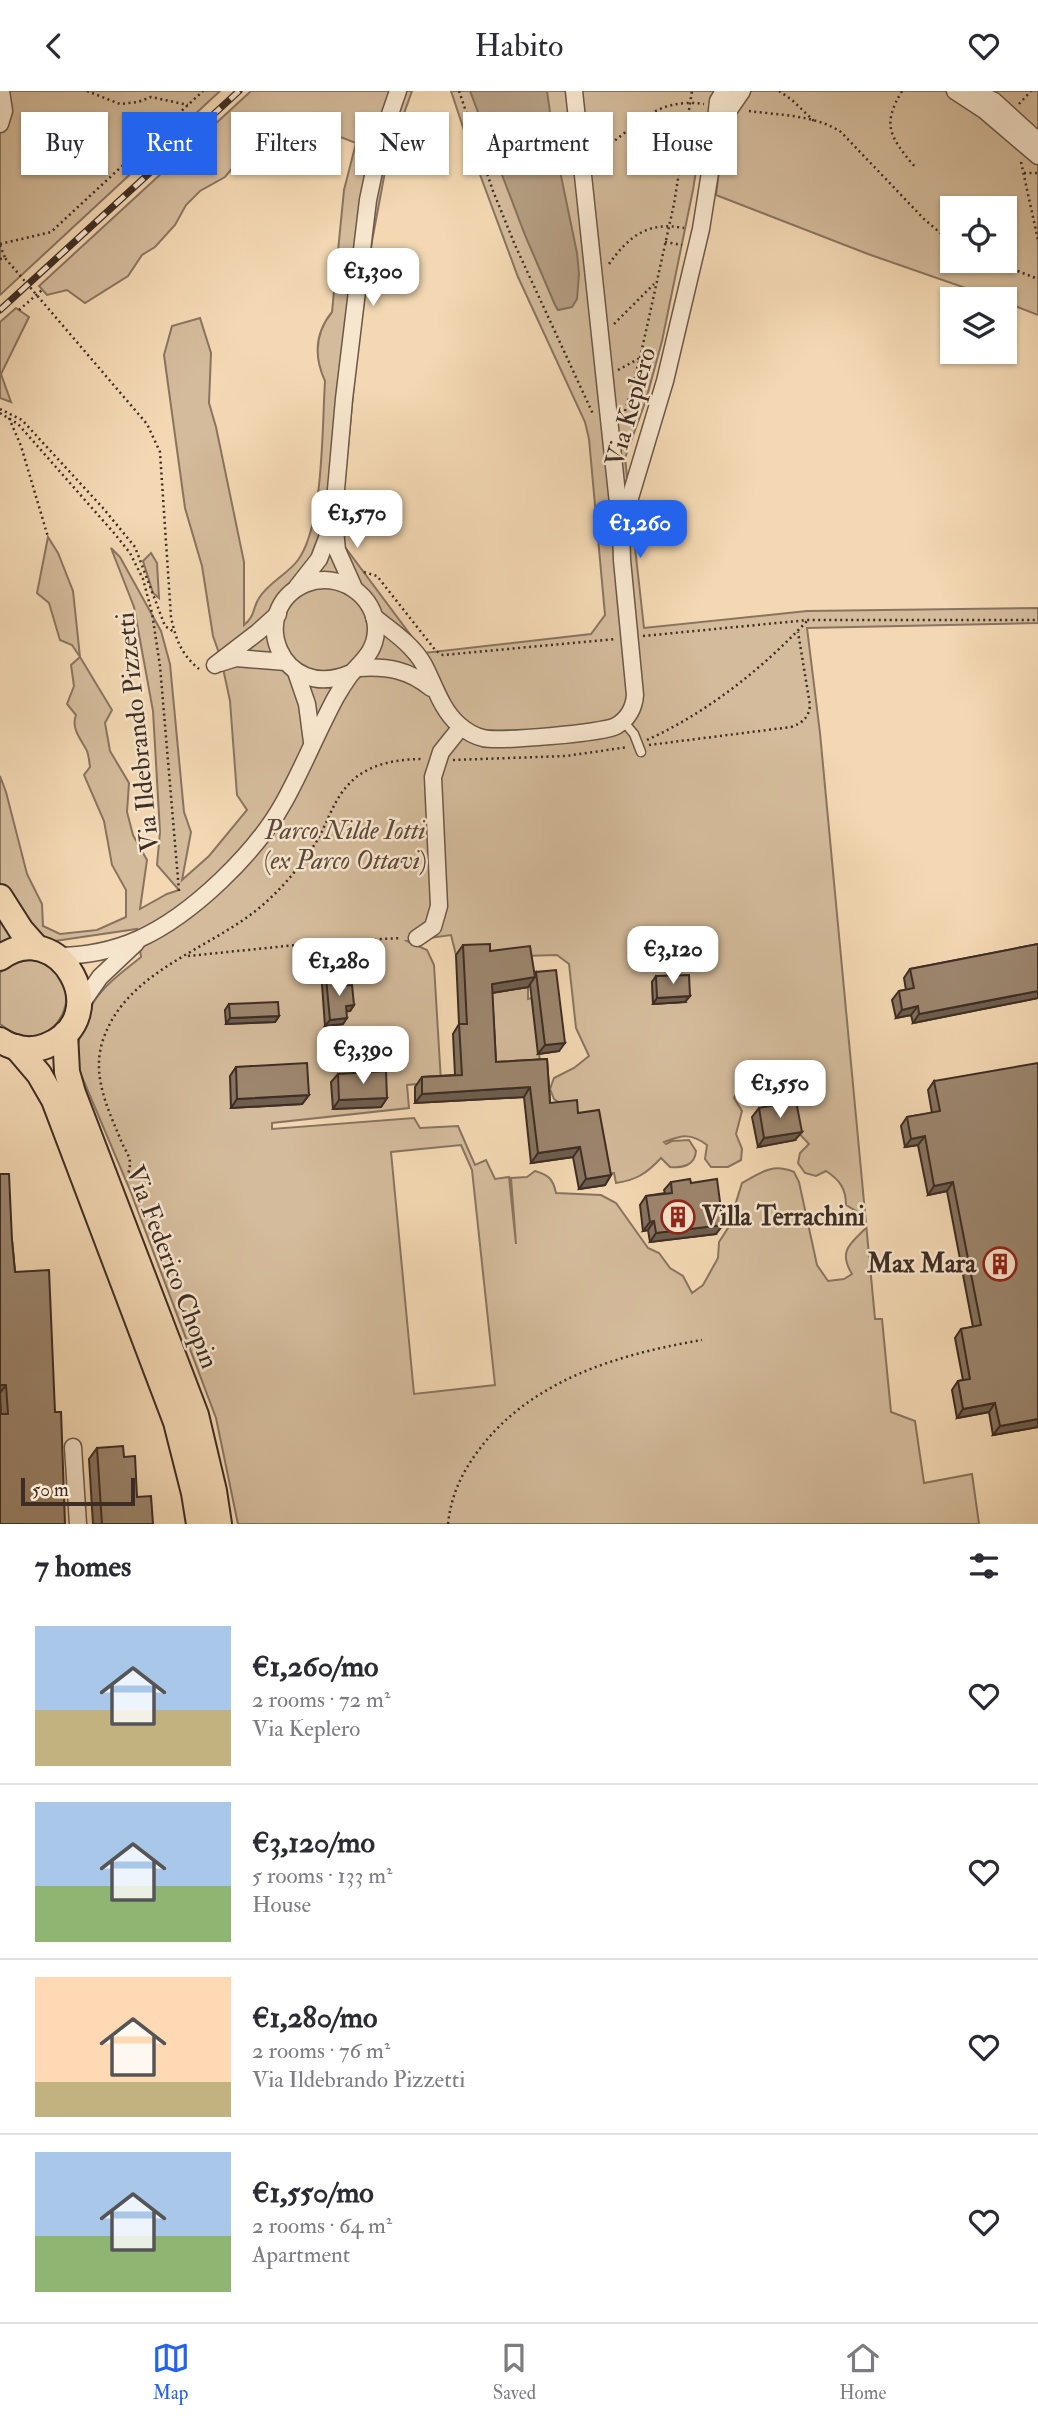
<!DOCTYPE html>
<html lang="en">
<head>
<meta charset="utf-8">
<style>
	body { margin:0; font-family:"IM FELL Double Pica",serif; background:#f7f7f7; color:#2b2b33; height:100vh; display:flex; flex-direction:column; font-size:26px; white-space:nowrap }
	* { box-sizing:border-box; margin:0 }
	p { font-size:23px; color:#7c7c81 }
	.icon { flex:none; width:38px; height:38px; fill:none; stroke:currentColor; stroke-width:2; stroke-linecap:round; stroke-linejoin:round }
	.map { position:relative; height:1433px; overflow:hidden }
	.panel { display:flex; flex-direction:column; background:#fff; flex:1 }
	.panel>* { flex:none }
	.hud { position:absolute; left:21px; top:21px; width:998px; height:63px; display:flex; gap:14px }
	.fabs { position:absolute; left:940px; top:105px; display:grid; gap:14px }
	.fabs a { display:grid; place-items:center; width:77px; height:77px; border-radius:0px; background:#fff; box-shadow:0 2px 5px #0004; font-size:35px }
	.scale { position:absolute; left:21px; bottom:18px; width:114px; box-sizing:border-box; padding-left:7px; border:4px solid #3e2d24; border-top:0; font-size:19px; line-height:24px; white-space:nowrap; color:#3e2d24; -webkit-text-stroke:5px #f7e6ce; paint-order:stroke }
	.price { position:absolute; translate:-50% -60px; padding:0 16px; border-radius:14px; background:#fff; color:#222; font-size:23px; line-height:46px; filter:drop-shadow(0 2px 4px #0008) }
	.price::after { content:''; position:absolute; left:50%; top:42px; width:21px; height:16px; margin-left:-10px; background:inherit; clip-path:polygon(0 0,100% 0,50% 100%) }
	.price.on { background:#2563eb; color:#fff }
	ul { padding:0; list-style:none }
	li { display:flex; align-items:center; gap:21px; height:175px; padding:0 35px }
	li+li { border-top:2px solid #e1e1e2 }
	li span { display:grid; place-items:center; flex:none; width:196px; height:140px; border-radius:0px; color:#555 }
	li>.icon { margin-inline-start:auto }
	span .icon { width:84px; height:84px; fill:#fffc; stroke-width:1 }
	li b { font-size:30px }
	h2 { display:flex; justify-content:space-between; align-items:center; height:84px; padding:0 35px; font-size:30px }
	.pill { padding:0 24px; border-radius:0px; background:#fff; box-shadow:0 2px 5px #0004; font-size:24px; line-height:63px }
	.pill.on { background:#2563eb; color:#fff }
	header { display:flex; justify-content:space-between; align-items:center; height:91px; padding:0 35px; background:#fff; font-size:32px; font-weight:600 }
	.menu { display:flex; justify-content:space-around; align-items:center; height:98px; border-top:2px solid #e1e1e2; background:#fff; font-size:19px; color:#7c7c81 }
	.menu a { display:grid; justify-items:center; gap:4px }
	.menu .on { color:#2563eb }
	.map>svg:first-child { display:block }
	.green { fill:#d4bb9b; stroke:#897460; stroke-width:2; fill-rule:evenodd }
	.water { fill:#b59e82; stroke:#85715c; stroke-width:2 }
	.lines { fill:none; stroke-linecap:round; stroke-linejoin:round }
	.lane-casing { stroke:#6b5848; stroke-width:11 }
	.street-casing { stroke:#6b5848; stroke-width:19 }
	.primary-casing { stroke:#3e2d24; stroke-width:28 }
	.path { stroke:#3e2d24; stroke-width:2.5; stroke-dasharray:2 3.5; stroke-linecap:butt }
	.lane { stroke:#f7e6ce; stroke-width:8 }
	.street { stroke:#f7e6ce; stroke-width:16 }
	.primary { stroke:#f3d8b3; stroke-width:24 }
	.rail-casing { stroke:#3e2d24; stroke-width:7 }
	.rail { stroke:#f7e6ce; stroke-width:4.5; stroke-dasharray:13; stroke-linecap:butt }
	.path-bridge { stroke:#3e2d24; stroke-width:2.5; stroke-dasharray:2 3.5; stroke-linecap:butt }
	.wall { fill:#86735f; stroke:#3e2d24; stroke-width:2 }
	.shaded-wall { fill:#6d5e4d; stroke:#3e2d24; stroke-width:2 }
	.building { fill:#9c866e; stroke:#3e2d24; stroke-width:2 }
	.labels { text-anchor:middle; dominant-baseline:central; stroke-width:5; stroke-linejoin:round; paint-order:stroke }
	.street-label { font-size:26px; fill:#3e2d24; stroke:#f7e6ce }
	.park-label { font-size:26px; font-style:italic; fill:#5c493c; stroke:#f7e6ce }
	.poi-label { font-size:26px; font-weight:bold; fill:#3e2d24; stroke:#f7e6ce; text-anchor:start }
</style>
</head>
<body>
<header><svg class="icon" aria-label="back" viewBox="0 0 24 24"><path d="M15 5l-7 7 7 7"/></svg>Habito<svg class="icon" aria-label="heart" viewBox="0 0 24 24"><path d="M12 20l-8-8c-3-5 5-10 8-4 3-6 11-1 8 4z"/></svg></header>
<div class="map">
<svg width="1038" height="1433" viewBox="0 0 1038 1433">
	<rect width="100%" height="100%" fill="#f3d8b3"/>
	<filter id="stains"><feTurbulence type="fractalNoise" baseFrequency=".00286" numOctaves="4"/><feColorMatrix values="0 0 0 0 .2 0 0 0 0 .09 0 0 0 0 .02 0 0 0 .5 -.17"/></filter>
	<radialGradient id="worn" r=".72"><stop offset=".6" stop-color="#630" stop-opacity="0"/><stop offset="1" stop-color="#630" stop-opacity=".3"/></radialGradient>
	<g class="green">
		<polygon points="0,0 220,0 0,204"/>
		<path d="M251 0H412L387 70 372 150 356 272 341 429 345 456 424 562 591 543 605 524 589 348 585 331 518 186 469 54 451 0H1038V224L1005 211 1004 208H997L868 163 716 104 723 48 728 33 704 29 693 99 662 250 646 309 625 367 644 537 807 520 1038 517V532L807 537 820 642 875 1228H882L891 1321 915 1330 924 1392 972 1383 979 1433H238L216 1327 130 1099 77 974C76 950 85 918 102 900 113 887 128 877 141 866L137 838 0 858V685L6 701 27 783 42 813 43 835 60 843 97 839 126 826V799L112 774 104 730 84 684 90 676C89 670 89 663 86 658 80 647 71 637 76 624L67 613 74 595 71 574 80 566 72 554 60 549 49 512 37 502 48 446 58 462 73 500 80 566 112 619 105 632 110 660 129 692 127 721 133 744 147 769 140 818 167 803 179 799 157 774 160 741 153 620 134 516 111 457 120 466 161 540 170 573 184 721 191 741 182 789 209 765 247 719 237 704 230 610 221 568 213 545 202 475 185 417 164 264 172 235 200 227 211 262 209 312 216 336 244 471V534C256 524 252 518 259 507 269 491 288 483 298 469 324 433 322 336 325 290 314 266 315 242 332 221L344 99 356 52 338 45H265L242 57 235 74 225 86 200 100 186 114 175 134 155 156 142 164 128 185 85 212 67 199 47 204 39 195ZM952 117H1004V170H952ZM451 844 456 864 482 863 488 981 541 978 532 907 528 908V896L490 902 523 865 557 864 569 873 576 937 589 965 574 977 554 987 550 998 554 1008 570 1019 603 1084 614 1082 616 1092C637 1089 647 1082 661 1067L670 1076C682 1077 695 1075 696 1060L689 1049 672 1050 666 1053 664 1051C682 1044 691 1042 707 1054L705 1068 711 1076H728L741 1069 742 1058 736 1043 742 1020 734 1007 738 999 778 997 798 1019 793 1036 809 1053 800 1062 798 1072 805 1082 816 1085 826 1080C840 1089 846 1098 846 1114L856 1120 866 1137C850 1153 838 1160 852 1183L844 1188 828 1190 817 1174 799 1091 794 1081C772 1072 762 1081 742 1092L728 1137 719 1151 718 1167 703 1194 692 1202 683 1185 670 1177 659 1162 648 1157 616 1112 601 1104 556 1102C553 1088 549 1084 535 1080L527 1086 511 1087 516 1153 509 1086 495 1088 486 1069 475 1074 458 1035 420 1037 414 1027 272 1038V1032L409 1017 407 994 441 991 434 874 427 859 407 850ZM652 891 685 911 653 913ZM461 1054 472 1079 495 1294 414 1303 391 1061Z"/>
		<polygon points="16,217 29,226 1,283 11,311 0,307 0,231"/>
		<polygon points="151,462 157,472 159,507 153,502 143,470"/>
		<path d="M31 869C100 882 56 979 0 933V882C9 873 18 870 31 869Z"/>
	</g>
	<polygon class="water" points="470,0 547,0 555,56 577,162 579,183 577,208 572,216 558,219 555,214 525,144"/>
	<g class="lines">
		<defs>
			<polyline id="lane" points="623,630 634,643 641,661"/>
			<g id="street">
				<polyline points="574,0 620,431"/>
				<polyline points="955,0 984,19 1038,65"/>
				<polyline points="974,0 994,10 1038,50"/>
				<polyline points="0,33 4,20 1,0"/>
				<polyline points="715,37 718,10 724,0"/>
				<polyline points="297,496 319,468 332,434"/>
				<polyline points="354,497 337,459 334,428 335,410 344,308 368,109 380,52 398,0"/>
				<path d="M374 526C392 540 413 554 424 574 435 595 441 618 459 634 466 640 474 645 483 647 497 651 604 642 616 635 628 628 634 617 635 604L622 469 621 437 665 290 701 138 715 50 720 32 742 0"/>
				<polyline points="220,572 236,567 286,571"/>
				<polyline points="215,574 258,541 278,523"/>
				<path d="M359 577C388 575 409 579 431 597"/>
				<polyline points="296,581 307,613 312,651"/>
				<polyline points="417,847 433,836 439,815 433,686 441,661 461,636"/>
				<path d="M56 865C85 865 112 860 139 848 192 824 256 762 284 711 303 677 317 641 336 606 340 599 345 591 350 584 362 570 375 561 376 540 377 504 338 479 305 493 246 519 280 613 351 582"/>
				<polyline points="79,916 100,886 136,852"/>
				<polyline points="73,1356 78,1433"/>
			</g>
			<g id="primary">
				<polyline points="0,806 21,839 37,857"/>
				<path d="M0 867C59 823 118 927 46 955 31 961 13 958 0 949"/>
				<polyline points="65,943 67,981 73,1002 196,1324 214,1400 219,1433"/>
				<polyline points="16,956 39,983 54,1009 176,1331 194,1402 199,1433"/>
			</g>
		</defs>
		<use href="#lane" class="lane-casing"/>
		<use href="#street" class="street-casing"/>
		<use href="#primary" class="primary-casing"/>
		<g class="path">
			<polyline points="87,0 120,13 138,11 151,6 188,14"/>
			<polyline points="459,0 493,100 515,154 593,323"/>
			<polyline points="779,0 792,9 814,30"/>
			<path d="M902 0C881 35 891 46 913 74H917"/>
			<polyline points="1019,13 1031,0"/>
			<path d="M749 20C778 24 816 24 841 41L924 128 952 152"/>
			<path d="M597 62C636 38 652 6 704 13"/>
			<polyline points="1021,71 1038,149"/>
			<polyline points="1024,82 1038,82"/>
			<polyline points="665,151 682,154"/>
			<polyline points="0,153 51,141 203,0"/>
			<polyline points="0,154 5,167"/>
			<path d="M0 168 5 167 147 333 160 361 171 526C176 549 181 563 199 578"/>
			<polyline points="992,170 1038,188"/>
			<path d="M609 173C629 145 648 130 684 137"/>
			<polyline points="614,233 654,193"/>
			<polyline points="618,279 640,267"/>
			<polyline points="0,318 22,329 103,417 135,456 165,535 174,541"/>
			<polyline points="625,320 640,267 674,113 692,0"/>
			<polyline points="0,322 18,333 114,442 130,462 143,488 152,522 160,575 179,800"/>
			<polyline points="9,327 21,355 48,446"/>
			<polyline points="364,481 377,485 436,560 443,564 616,548"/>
			<polyline points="643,545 808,529 1038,529"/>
			<path d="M647 649C708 621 762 578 808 529"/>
			<path d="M649 654 791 636C803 632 809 626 810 614L798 541"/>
			<polyline points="453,669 566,665 628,656"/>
			<polyline points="188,865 326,851 401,847"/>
			<path d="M128 1087C128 1082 130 1077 130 1072 130 1065 125 1059 122 1052 108 1018 90 983 104 946 125 889 186 866 234 835 267 815 294 785 315 753 327 734 333 709 349 693 367 673 397 668 422 668"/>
			<path d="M448 1433C451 1405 461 1383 478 1360 530 1289 619 1263 702 1249"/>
		</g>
		<use href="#lane" class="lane"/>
		<use href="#street" class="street"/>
		<use href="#primary" class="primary"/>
		<defs>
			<polyline id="rail" points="0,219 239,0"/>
		</defs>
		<use href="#rail" class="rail-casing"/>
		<use href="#rail" class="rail"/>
		<polyline class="path-bridge" points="19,219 42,199"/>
	</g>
	<g class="wall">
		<polygon points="1038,853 1038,907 913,932 911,924 896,927 892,909 899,900 906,899 904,887 910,878"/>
		<polygon points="463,854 490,860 534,883 536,881 559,960 538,963 530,893 528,896 492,902 496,971 547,968 550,1012 578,1022 611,1084 605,1094 579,1098 573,1066 531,1072 524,1006 415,1012 415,996 422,986 455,984 453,943 459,933 456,864"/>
		<polygon points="656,885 685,911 653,913 652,891"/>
		<polygon points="326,887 342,895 354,914 350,920 346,920 343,933 325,935 322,893"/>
		<polygon points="229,913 279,925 275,931 226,933 225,919"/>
		<polygon points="236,976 309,1004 302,1013 231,1017 230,985"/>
		<polygon points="338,983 387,1007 381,1016 333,1018 331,991"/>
		<polygon points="934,990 1038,1336 993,1344 989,1321 957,1327 952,1299 958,1290 963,1289 955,1247 961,1238 973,1236 947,1100 928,1104 918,1054 905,1056 901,1035 907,1026 932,1022 928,999"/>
		<polygon points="759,1017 795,1049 758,1056 752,1026"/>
		<polygon points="671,1091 691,1092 716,1143 650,1151 648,1139 643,1140 640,1114 646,1105 665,1102 664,1099"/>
		<polygon points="12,1149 15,1181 55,1321 1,1323 0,1302"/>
		<polygon points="97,1357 124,1366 137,1406 153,1433 93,1433 89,1368"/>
	</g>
	<g class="shaded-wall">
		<polygon points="535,886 528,896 485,903 492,893"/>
		<polygon points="1038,900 1038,907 913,932 919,923"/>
		<polygon points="690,905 685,911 653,913 657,907"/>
		<polygon points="354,914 350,920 342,921 346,915"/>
		<polygon points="918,915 911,924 896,927 902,919"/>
		<polygon points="279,925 275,931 226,933 230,927"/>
		<polygon points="347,927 343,933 325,935 330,929"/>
		<polygon points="565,952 559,960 538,963 545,954"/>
		<polygon points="530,996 524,1006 415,1012 422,1003"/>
		<polygon points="309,1004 302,1013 231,1017 237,1008"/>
		<polygon points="387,1007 381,1016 333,1018 339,1009"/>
		<polygon points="802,1041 795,1049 758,1056 764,1047"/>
		<polygon points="925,1045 918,1054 905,1056 911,1048"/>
		<polygon points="580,1056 573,1066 531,1072 538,1062"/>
		<polygon points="611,1084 605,1094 579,1098 586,1088"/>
		<polygon points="953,1091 947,1100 928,1104 934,1095"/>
		<polygon points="654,1130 648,1139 643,1140 650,1131"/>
		<polygon points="723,1134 716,1143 650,1151 656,1142"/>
		<polygon points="0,1294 6,1294 0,1302"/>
		<polygon points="995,1312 989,1321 957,1327 963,1318"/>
		<polygon points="1038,1328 1038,1336 993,1344 1000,1335"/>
	</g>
	<g class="building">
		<polygon points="490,853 490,860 530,855 535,886 492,893 496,971 547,968 550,1012 577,1009 578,1022 599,1019 611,1084 586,1088 580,1056 538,1062 530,996 422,1003 422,986 462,984 459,933 467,933 463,854"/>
		<polygon points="1038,853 1038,900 919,923 918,915 902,919 899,900 914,897 910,878"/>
		<polygon points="556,879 565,952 545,954 536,881"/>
		<polygon points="689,884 690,905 657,907 656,885"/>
		<polygon points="341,885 342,895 352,894 354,914 346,915 347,927 330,929 326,887"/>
		<polygon points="278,911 279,925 230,927 229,913"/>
		<polygon points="307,972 309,1004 237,1008 236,976"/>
		<polygon points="1038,972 1038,1328 1000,1335 995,1312 963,1318 958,1290 970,1288 961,1238 981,1234 953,1091 934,1095 925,1045 911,1048 907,1026 940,1020 934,990"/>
		<polygon points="386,980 387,1007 339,1009 338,983"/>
		<polygon points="796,1010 802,1041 764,1047 759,1017"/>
		<polygon points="0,1083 9,1083 12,1149 15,1181 49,1179 55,1321 61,1321 65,1433 0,1433 0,1323 8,1323 6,1294 0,1294"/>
		<polygon points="690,1088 691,1092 717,1088 723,1134 656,1142 654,1130 650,1131 646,1105 672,1102 671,1091"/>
		<polygon points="123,1355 124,1366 135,1365 137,1406 151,1405 153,1433 102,1433 97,1357"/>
	</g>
	<defs>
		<symbol id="building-ring" viewBox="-11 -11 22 22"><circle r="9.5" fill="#f7e6ce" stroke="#8f2418" stroke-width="1.5"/><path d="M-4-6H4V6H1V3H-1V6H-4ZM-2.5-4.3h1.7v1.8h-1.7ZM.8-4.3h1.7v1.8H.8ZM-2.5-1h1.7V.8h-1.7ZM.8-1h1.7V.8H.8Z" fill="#8f2418"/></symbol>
	</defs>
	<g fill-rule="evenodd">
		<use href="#building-ring" x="659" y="1107" width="38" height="38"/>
		<use href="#building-ring" x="981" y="1154" width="38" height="38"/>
	</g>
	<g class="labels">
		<g class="street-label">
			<text transform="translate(631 316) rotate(-74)">Via Keplero</text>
			<text transform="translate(138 641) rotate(-96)">Via Ildebrando Pizzetti</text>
			<text transform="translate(172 1176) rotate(69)">Via Federico Chopin</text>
		</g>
		<g class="park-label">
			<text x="345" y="740">Parco Nilde Iotti<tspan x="345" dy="30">(ex Parco Ottavi)</tspan></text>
		</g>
		<g class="poi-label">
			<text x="702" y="1126">Villa Terrachini</text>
			<text x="976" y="1173" text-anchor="end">Max Mara</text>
		</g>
	</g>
	<rect width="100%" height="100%" filter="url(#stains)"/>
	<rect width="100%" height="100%" fill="url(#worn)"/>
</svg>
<div class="fabs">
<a><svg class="icon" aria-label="locate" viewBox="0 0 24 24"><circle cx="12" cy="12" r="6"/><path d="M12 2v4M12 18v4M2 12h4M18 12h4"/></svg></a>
<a><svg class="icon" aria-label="layers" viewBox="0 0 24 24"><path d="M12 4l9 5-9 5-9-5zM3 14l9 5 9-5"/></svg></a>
</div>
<div class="scale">50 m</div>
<b class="price" style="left:373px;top:217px">€1,300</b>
<b class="price" style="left:357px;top:459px">€1,570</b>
<b class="price on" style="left:640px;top:469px">€1,260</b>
<b class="price" style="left:673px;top:895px">€3,120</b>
<b class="price" style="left:339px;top:907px">€1,280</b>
<b class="price" style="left:363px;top:995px">€3,390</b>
<b class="price" style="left:780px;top:1029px">€1,550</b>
<div class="hud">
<a class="pill">Buy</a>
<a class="pill on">Rent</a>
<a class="pill">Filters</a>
<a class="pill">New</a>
<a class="pill">Apartment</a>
<a class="pill">House</a>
</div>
</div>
<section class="panel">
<h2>7 homes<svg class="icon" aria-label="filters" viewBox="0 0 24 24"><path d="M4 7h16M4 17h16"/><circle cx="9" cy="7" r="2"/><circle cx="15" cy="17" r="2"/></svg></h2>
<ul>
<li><span style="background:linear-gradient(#a9c7e8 60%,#c2b280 0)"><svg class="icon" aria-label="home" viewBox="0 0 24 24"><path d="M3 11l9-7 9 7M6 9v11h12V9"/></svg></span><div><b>€1,260/mo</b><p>2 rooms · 72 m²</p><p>Via Keplero</p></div><svg class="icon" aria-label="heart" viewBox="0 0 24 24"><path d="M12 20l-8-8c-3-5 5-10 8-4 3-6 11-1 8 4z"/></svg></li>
<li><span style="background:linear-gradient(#a9c7e8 60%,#8fb573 0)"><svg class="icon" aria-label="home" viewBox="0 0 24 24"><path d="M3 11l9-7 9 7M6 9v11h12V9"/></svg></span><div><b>€3,120/mo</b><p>5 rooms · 133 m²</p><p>House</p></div><svg class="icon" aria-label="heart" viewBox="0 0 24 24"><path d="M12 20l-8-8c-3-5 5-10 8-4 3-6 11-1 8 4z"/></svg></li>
<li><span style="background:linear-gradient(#ffd9b3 75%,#c2b280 0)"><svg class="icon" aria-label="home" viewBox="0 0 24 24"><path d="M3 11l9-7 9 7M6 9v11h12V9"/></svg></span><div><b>€1,280/mo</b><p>2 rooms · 76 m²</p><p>Via Ildebrando Pizzetti</p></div><svg class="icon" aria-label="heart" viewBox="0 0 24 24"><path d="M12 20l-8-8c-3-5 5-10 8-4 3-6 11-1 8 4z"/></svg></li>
<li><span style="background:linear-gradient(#a9c7e8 60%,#8fb573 0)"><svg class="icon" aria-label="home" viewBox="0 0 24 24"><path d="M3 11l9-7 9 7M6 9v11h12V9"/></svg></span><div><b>€1,550/mo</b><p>2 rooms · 64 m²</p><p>Apartment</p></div><svg class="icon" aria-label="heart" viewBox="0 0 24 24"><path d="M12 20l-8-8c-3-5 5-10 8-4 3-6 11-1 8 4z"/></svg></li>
</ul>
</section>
<nav class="menu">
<a class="on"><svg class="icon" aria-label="map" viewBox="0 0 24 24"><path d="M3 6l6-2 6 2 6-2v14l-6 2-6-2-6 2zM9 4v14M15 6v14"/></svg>Map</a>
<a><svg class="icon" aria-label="saved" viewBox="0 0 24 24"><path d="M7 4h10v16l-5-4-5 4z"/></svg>Saved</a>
<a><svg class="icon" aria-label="home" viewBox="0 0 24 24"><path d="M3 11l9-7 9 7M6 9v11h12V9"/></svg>Home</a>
</nav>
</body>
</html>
